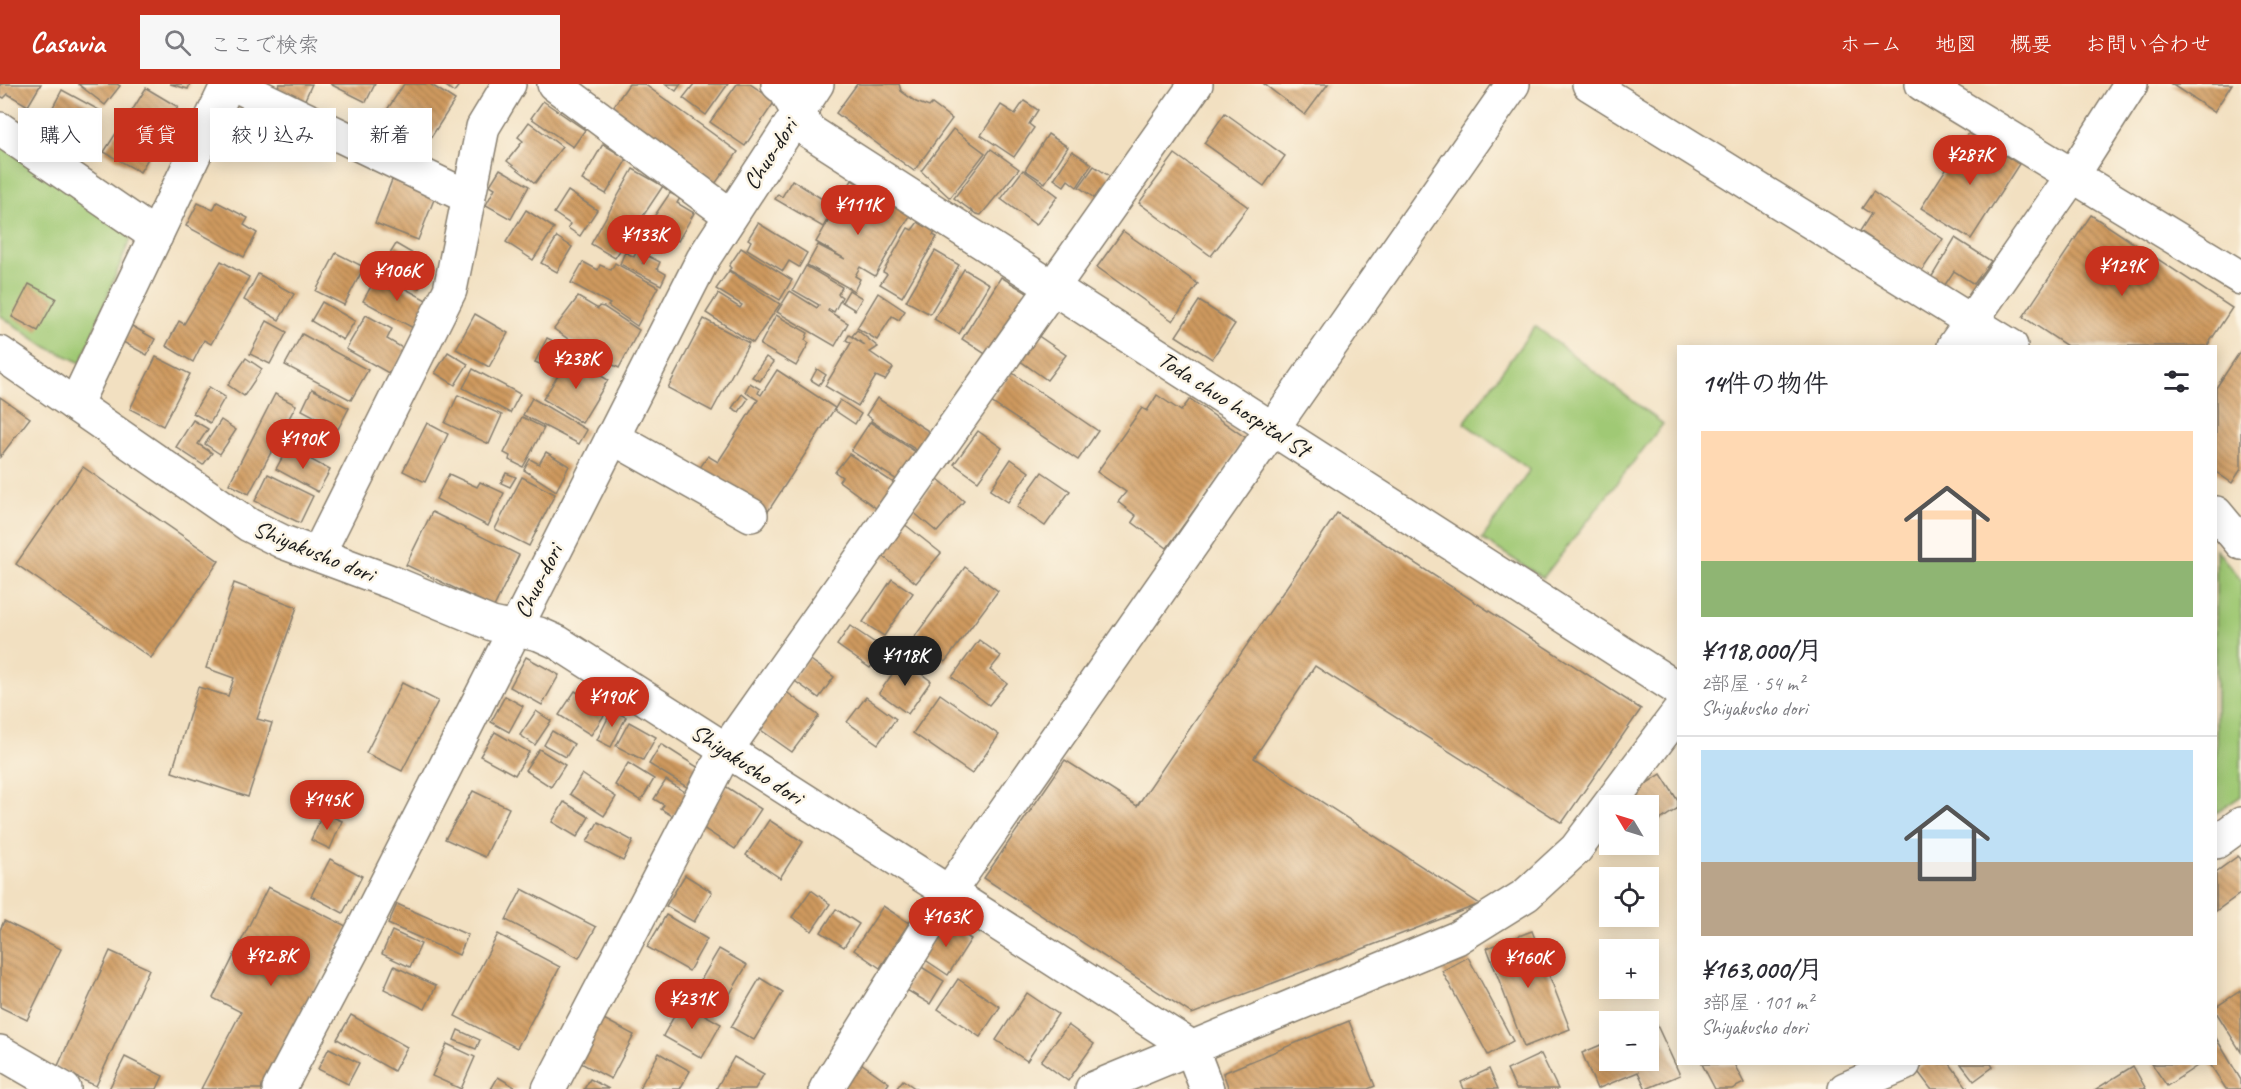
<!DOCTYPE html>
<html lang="ja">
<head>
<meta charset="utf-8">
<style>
	body { margin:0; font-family:Caveat,"Klee One",sans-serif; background:#f7f7f7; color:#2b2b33; height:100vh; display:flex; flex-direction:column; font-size:22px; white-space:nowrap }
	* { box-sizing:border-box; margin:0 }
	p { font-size:20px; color:#7c7c81 }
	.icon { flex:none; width:33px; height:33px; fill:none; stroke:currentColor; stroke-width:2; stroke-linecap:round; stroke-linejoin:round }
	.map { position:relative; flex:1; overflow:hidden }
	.details { position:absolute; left:1677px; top:261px; width:540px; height:720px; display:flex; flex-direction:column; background:#fff; border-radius:0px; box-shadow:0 3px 15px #0003 }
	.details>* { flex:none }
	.top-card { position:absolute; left:18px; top:24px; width:570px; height:54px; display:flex; gap:12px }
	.needle { width:39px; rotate:308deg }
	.controls { position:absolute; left:1599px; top:711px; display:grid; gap:12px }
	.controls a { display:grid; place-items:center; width:60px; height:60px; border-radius:0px; background:#fff; box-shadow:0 3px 15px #0003; font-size:30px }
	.price { position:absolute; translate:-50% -51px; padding:0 14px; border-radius:21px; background:#c8321e; color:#fff; font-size:20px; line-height:39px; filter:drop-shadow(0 2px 3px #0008) }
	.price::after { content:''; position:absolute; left:50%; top:36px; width:18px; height:14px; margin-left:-9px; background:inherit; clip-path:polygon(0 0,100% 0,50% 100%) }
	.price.on { background:#222; color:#fff }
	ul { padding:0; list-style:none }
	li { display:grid; align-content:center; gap:12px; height:318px; padding:0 24px }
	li+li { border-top:2px solid #e1e1e2 }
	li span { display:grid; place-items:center; height:186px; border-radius:0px; color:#555 }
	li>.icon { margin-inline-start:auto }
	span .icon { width:108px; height:108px; fill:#fffc; stroke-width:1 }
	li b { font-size:26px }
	h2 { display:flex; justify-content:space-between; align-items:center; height:72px; padding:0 24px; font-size:26px }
	.chip { padding:0 21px; border-radius:0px; background:#fff; box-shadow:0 3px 15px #0003; font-size:21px; line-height:54px }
	.chip.on { background:#c8321e; color:#fff }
	header { display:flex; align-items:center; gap:36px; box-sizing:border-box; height:84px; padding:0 30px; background:#c8321e; color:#fff }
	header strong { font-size:28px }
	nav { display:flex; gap:33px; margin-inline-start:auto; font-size:21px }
	.search { width:420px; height:54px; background:#f7f7f7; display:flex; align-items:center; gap:15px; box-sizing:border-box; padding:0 21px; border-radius:0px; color:#7c7c81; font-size:22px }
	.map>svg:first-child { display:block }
	.park { fill:#a0c974; stroke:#5e7248; stroke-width:1.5 }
	.building { fill:url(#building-back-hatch) }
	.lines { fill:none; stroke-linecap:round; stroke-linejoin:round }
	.minor-casing { stroke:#877e6e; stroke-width:36 }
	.minor { stroke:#fff; stroke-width:33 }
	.labels { text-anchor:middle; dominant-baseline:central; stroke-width:5; stroke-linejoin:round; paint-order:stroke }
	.street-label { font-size:24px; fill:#1c1c1c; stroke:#fcf5e5 }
</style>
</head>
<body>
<header>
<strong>Casavia</strong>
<div class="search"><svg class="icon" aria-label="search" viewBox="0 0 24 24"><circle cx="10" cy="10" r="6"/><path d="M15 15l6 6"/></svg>ここで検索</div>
<nav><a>ホーム</a><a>地図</a><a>概要</a><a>お問い合わせ</a></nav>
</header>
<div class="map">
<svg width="2241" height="1005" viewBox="0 0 2241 1005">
	<defs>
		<pattern id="building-back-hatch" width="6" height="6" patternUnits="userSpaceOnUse" patternTransform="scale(1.5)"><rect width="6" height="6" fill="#cf9a5e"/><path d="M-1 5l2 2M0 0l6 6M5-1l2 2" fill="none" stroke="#a77d4d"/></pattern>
	</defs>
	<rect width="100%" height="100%" fill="#fcf5e5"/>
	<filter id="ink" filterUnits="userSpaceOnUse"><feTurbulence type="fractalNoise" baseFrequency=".0167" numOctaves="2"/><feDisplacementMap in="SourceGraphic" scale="12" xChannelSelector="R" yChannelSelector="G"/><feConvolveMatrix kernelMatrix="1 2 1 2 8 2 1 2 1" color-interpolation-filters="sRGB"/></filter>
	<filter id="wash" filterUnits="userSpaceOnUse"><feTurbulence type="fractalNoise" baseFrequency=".008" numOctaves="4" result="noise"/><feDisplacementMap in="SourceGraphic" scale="24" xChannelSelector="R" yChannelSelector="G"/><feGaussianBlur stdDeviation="1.35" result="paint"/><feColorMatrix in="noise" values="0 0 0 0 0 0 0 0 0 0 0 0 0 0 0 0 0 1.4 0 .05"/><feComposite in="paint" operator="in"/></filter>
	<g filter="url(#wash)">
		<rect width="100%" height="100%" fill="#f2e0c1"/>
		<g class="park">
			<polygon points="0,56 133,148 81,279 43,261 0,231"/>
			<polygon points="1535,242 1663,340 1543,494 1482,455 1530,386 1464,339"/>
			<polygon points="2216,465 2241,496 2241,712 2216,729"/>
		</g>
		<g id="blocks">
			<g class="building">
				<polygon points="0,0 41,0 28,22 8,10 4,14 0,12"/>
				<polygon points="78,0 117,0 120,2 105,21"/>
				<polygon points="170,0 190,0 188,5"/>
				<polygon points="279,0 312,0 302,22 275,10"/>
				<polygon points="330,0 375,0 366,18"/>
				<polygon points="404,0 430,0 455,16 421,69 377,41"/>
				<polygon points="443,0 460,0 454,8"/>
				<polygon points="629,0 644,0 738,68 715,100 613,23"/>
				<polygon points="666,0 681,0 676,7"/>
				<polygon points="694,0 728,0 706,31 683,14"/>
				<polygon points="737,0 750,0 775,17 745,62 710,38"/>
				<polygon points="857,0 899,0 901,7 916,18 929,23 932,20 952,35 914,87 836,29"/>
				<polygon points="1264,0 1328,0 1305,31"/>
				<polygon points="2171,0 2232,0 2214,28"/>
				<polygon points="146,4 178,23 157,57 125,38"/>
				<polygon points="62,6 99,26 88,46 51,27"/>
				<polygon points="543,17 585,46 573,63 531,34"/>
				<polygon points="1024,17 1038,26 1029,40 1034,44 1014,73 981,51 1001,21 1015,30"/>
				<polygon points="1225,29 1285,72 1264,102 1204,59"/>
				<polygon points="529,38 562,63 535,99 507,77 523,57 518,53"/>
				<polygon points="61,39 83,56 68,76 46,58"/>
				<polygon points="120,43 155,63 140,88 104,68"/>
				<polygon points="953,45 985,69 950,114 921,87"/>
				<polygon points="1969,49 2019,80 1971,155 1921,124"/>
				<polygon points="1048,50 1068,63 1045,99 1025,86"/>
				<polygon points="603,60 627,75 606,110 582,96"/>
				<polygon points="991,65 1019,85 981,131 976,130 954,114"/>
				<polygon points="1072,67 1092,80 1077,103 1068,96 1064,102 1054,95"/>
				<polygon points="1175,70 1248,123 1211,172 1139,119"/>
				<polygon points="1094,82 1112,94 1097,116 1079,103"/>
				<polygon points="500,85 529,102 511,135 486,121 495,104 490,101"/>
				<polygon points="633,85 663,102 615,174 591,160"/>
				<polygon points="1023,86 1058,112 1036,141 1001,115"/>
				<polygon points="392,96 435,113 418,156 375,139"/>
				<polygon points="792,96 835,123 823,143 775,115 778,110 782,113"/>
				<polygon points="852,96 911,130 875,192 860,183 855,192 860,195 854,207 807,181 818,161 845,175 816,158"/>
				<polygon points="568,107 597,126 580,152 568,144 570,140 554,129"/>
				<polygon points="1873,108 1943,155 1921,188 1860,147 1871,130 1862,124"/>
				<polygon points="670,109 680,114 677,119 694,129 678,157 649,140"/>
				<polygon points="217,118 248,134 244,141 257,149 244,173 186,142 198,119 213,126"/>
				<polygon points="526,126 554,144 533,176 506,158"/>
				<polygon points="2091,131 2232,224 2207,262 2067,262 2023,233"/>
				<polygon points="918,138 935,148 933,151 937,153 902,213 880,200 887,190 883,188 908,144 912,146"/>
				<polygon points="758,139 807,169 799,183 789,177 783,187 747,165 751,157 748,155"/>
				<polygon points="1123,147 1198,200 1173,237 1097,183"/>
				<polygon points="557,153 572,163 557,188 541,179"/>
				<polygon points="1955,154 1991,177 1974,200 1954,187 1941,207 1928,199"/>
				<polygon points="396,160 432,181 419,204 382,183"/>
				<polygon points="741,164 792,196 780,216 729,186 731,184 729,182"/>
				<polygon points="637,166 647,171 642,180 648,172 660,178 657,185 666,190 661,201 620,180 625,168 634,173"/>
				<polygon points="935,167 959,181 930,230 906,217"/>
				<polygon points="336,169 364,183 344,221 316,207"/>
				<polygon points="221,177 249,193 211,260 204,256 193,278 166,262 179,237 184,240"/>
				<polygon points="583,178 598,186 600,181 611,186 615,179 658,203 637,242 608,222 610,220 571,199"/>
				<polygon points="806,182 842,203 838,210 842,213 834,228 829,225 828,227 848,239 835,262 777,228 790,207 817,224 819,221 793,206"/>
				<polygon points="964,185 989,200 959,250 934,235"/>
				<polygon points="729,187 780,220 753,259 706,229 718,210 740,224 742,221 716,205"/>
				<polygon points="258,190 294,210 279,236 244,216"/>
				<polygon points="378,190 430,218 415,245 363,217"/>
				<polygon points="1001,193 1029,210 990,273 962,255"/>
				<polygon points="29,200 56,214 38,247 12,233"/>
				<polygon points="849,206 862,214 855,226 842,218"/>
				<polygon points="878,209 905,227 899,236 892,232 877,256 857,244"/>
				<polygon points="578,213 598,225 599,222 604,223 639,246 619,284 584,266 554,245"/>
				<polygon points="1199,217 1235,240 1212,275 1176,252"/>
				<polygon points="322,218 355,237 343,256 311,237"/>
				<polygon points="475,230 508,249 489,283 456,265"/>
				<polygon points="366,231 392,245 387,255 406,266 392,291 346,265"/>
				<polygon points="776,231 808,249 805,256 809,259 796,282 760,261"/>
				<polygon points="704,235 749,259 712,327 668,304"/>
				<polygon points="267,237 287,248 270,280 250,270"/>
				<polygon points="132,242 155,255 147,271 123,258"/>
				<polygon points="857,246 878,263 870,268 893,284 885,296 876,292 858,322 825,302 851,259 846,256 849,251 865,261 852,252"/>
				<polygon points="302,250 368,286 351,316 285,281"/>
				<polygon points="1037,251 1066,271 1047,296 1019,276"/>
				<polygon points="547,254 568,264 557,287 535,278"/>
				<polygon points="2241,266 2241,385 2232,399 2216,388 2216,304"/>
				<polygon points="448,268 468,280 455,301 435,289"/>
				<polygon points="156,273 190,290 163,342 130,325"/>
				<polygon points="570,273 608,296 582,339 543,315"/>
				<polygon points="766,273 773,278 760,297 752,293"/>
				<polygon points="246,274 262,285 244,312 228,301"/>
				<polygon points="473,285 520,310 510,329 463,304"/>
				<polygon points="817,285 826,291 819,301 811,296"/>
				<polygon points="777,286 835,324 767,429 699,385 708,372 718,378 758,316 745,308 750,299 760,305 758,309 761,311"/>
				<polygon points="1011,288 1098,347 1078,376 991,318"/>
				<polygon points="209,303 225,313 210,339 193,329"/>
				<polygon points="312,305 349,324 338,345 302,326"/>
				<polygon points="275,310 296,321 249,410 229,400"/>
				<polygon points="742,310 748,315 739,328 732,324"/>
				<polygon points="458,311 502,331 489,360 445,339"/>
				<polygon points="1157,311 1181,327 1190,315 1246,354 1167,464 1132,438 1136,432 1118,418 1126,408 1097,388 1142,324 1147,327"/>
				<polygon points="0,313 30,334 0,373"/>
				<polygon points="532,314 587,346 579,360 523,331"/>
				<polygon points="877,314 930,348 921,369 871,337 872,335 866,331"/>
				<polygon points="840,316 861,330 855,340 834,326"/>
				<polygon points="522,333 544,344 523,383 509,376 510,372 504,369"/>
				<polygon points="193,336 208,345 198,360 212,369 203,381 176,363"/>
				<polygon points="221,336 236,346 220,370 205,360"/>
				<polygon points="870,338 916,368 897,396 851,367"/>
				<polygon points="427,339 448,350 425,398 403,387"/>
				<polygon points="294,343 326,359 319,374 287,359"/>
				<polygon points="978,347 1002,364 978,397 954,380"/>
				<polygon points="288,363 330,386 318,408 276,385"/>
				<polygon points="546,368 569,382 556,407 524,386 530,375 539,380"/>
				<polygon points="849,370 894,399 876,424 839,397 842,393 835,388"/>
				<polygon points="1011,375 1029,388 1008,418 990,406"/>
				<polygon points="83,383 219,477 151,574 16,480"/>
				<polygon points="1042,388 1070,407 1045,442 1017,423"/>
				<polygon points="506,389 516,393 510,403 501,399"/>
				<polygon points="268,390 313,412 300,439 255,417"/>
				<polygon points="449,390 477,403 480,398 504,409 488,442 436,415"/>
				<polygon points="522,393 555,410 529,462 495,445"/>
				<polygon points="938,395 964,417 937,448 912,427"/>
				<polygon points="432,428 519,471 494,523 406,481"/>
				<polygon points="1337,429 1641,625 1562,739 1315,582 1254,674 1480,820 1192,930 984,794 1065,676 1137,722"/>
				<polygon points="903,439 941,469 916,499 879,469"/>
				<polygon points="965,483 998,507 945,578 913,555"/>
				<polygon points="892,495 913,509 884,552 863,538"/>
				<polygon points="234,499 297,523 257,635 272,639 248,713 172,688 198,603 228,612 234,594 206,584"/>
				<polygon points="850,542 884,565 870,584 837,561"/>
				<polygon points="979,556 1001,572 990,586 1007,599 989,621 952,593"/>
				<polygon points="526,573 559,591 542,621 510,603"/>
				<polygon points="808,574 834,593 819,614 792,595"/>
				<polygon points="902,576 931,597 908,630 879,609"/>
				<polygon points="402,599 438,617 402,687 366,669"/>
				<polygon points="575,607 607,627 591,651 559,631"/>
				<polygon points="785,607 819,632 792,668 758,644"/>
				<polygon points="940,610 999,651 972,690 913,649"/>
				<polygon points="505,612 523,622 509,648 491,638"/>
				<polygon points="866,613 896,635 878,660 847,638"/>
				<polygon points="612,626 626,633 611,663 597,656"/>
				<polygon points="536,627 551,637 535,661 520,651"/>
				<polygon points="629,638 656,653 643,676 616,662"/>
				<polygon points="552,647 574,660 566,673 544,661"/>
				<polygon points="495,648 529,668 515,691 480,672"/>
				<polygon points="661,660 702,686 690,705 649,680"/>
				<polygon points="539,665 565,681 551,703 525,686"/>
				<polygon points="628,679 654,695 641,717 615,701"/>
				<polygon points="582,690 616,713 604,732 570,710"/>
				<polygon points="1661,690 1678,717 1678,724 1651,742 1648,722 1638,722 1630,710"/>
				<polygon points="666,696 688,710 674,733 661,725 664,721 654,715"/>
				<polygon points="725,702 761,725 735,765 700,742"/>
				<polygon points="473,707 509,724 485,773 445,755"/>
				<polygon points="564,718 589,733 577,753 552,738"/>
				<polygon points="323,729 342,737 330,765 311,756"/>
				<polygon points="769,736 803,758 780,794 746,771"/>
				<polygon points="598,738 633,757 623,777 587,758"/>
				<polygon points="2238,772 2241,775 2241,809 2216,827 2216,788"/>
				<polygon points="330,775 362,792 343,829 311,812"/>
				<polygon points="685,791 712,808 694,838 666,822"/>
				<polygon points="268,803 348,843 261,1005 201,1005 241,928 213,914"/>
				<polygon points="522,805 596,843 579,874 506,836"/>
				<polygon points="811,806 830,820 812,847 792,833"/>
				<polygon points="397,820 468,851 459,871 388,840"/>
				<polygon points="883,822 909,839 880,884 854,866"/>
				<polygon points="836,825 859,840 844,863 821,848"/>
				<polygon points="666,831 707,855 689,887 647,863"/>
				<polygon points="4,837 61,865 27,936 0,923 0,846"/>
				<polygon points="944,838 971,855 948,891 921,873"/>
				<polygon points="392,847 421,860 410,883 382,870"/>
				<polygon points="1532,847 1570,945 1524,963 1487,864"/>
				<polygon points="498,850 560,883 517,964 455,932"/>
				<polygon points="719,865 747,881 724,920 696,904"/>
				<polygon points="110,867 149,885 96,1002 57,984"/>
				<polygon points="1468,873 1513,957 1488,971 1442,887"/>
				<polygon points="394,882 436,902 425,925 384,905"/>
				<polygon points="920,882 944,897 930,920 905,905"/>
				<polygon points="760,894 783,908 754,956 731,943"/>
				<polygon points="958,895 1000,923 980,953 938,925"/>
				<polygon points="2240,907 2241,909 2241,968 2216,928 2216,923"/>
				<polygon points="1027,909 1058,930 1027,977 996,956"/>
				<polygon points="682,918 721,940 702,974 663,952"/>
				<polygon points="351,931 407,963 394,987 337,955"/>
				<polygon points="600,933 634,951 611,995 577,977"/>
				<polygon points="1349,937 1375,1002 1368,1005 1229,1005 1223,989"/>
				<polygon points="1655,937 1680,991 1646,1005 1638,988 1597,1005 1582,969 1610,957 1610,976 1648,976 1648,940"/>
				<polygon points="1068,941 1094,960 1068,997 1041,977"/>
				<polygon points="458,946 480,956 476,965 454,956"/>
				<polygon points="2216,954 2241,996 2241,1005 2226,1005 2210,980 2216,980"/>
				<polygon points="447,960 475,973 461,1005 432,992"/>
				<polygon points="329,964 359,979 348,1000 318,985"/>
				<polygon points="659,969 690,987 680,1005 639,1005"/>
				<polygon points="1541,970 1558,1005 1516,1005 1507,986"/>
				<polygon points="125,973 163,992 157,1005 109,1005"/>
				<polygon points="734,973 764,990 755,1005 716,1005"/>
				<polygon points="858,977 889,999 885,1005 839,1005"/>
				<polygon points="1702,980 1734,980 1744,999 1732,1005 1715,1005"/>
				<polygon points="1924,980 1950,980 1967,1003 1964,1005 1931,1005 1916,985"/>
				<polygon points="1961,980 1991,980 1993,983 1974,997"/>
				<polygon points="2152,980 2196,980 2197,982 2167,1002"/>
				<polygon points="2133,982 2146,1005 2096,1005"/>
				<polygon points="1489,985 1498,1005 1464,1005 1461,998"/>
				<polygon points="498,993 518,1005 491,1005"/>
				<polygon points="590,995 609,1005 584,1005"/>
				<polygon points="903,996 916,1005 896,1005"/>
			</g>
		</g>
	</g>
	<g filter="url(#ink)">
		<use href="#blocks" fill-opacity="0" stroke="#877e6e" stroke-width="1.5"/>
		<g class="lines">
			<defs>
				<g id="minor">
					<polyline points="233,0 468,113"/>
					<polyline points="554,0 730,131"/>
					<polyline points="778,0 785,6 809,47 1678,605"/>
					<polyline points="1589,0 2011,262"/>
					<polyline points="1922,0 2241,194"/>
					<polyline points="0,45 156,152"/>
					<polyline points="1954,262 2073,91 2131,0"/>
					<polyline points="0,269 249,441 283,458 391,498 492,540 539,550 557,558 1191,963 1207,1005"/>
					<polyline points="75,321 228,0"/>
					<polyline points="612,353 751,431"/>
					<polyline points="2216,429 2241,459"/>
					<polyline points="318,470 450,206 483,43 509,0"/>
					<polyline points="2216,758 2241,740"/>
					<polyline points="0,968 64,1005"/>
					<polyline points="279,1005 355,861 703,175 817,0"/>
					<polyline points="549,1005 726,666 1196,0"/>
					<polyline points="826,1005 949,808 1513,0"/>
					<polyline points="1092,1005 1457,854 1526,811 1576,765 1678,629"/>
					<polyline points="1845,1005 1904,980"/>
				</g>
			</defs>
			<use href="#minor" class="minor-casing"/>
			<use href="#minor" class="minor"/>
		</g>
	</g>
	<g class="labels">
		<g class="street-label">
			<text transform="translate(770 70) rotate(-57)">Chuo-dori</text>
			<text transform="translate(1234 320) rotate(33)">Toda chuo hospital St</text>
			<text transform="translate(314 467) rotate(22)">Shiyakusho dori</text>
			<text transform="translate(538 497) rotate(-63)">Chuo-dori</text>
			<text transform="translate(747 680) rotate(33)">Shiyakusho dori</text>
		</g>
	</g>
</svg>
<div class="controls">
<a><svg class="needle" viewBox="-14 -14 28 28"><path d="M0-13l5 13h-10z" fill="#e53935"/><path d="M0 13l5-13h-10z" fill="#7c7c81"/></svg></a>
<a><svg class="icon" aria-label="locate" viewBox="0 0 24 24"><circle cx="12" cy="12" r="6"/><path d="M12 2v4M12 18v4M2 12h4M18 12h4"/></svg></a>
<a>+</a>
<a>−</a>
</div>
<b class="price" style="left:1970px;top:102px">¥287K</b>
<b class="price" style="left:858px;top:152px">¥111K</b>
<b class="price" style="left:644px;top:182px">¥133K</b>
<b class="price" style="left:2122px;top:213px">¥129K</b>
<b class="price" style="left:397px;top:218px">¥106K</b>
<b class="price" style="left:576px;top:306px">¥238K</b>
<b class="price" style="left:303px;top:386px">¥190K</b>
<b class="price on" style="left:905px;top:603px">¥118K</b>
<b class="price" style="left:612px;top:644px">¥190K</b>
<b class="price" style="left:327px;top:747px">¥145K</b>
<b class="price" style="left:946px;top:864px">¥163K</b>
<b class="price" style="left:271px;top:903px">¥92.8K</b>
<b class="price" style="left:1528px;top:905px">¥160K</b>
<b class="price" style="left:692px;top:946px">¥231K</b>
<div class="top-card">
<a class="chip">購入</a>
<a class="chip on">賃貸</a>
<a class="chip">絞り込み</a>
<a class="chip">新着</a>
</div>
<section class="details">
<h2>14件の物件<svg class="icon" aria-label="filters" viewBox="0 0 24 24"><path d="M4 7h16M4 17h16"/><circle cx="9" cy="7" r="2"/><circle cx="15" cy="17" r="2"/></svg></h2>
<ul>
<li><span style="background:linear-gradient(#ffd9b3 70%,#8fb573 0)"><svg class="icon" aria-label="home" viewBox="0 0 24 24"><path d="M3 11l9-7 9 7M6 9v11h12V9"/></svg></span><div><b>¥118,000/月</b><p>2部屋 · 54 m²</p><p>Shiyakusho dori</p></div></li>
<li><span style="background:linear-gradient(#bfe0f5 60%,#b9a48a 0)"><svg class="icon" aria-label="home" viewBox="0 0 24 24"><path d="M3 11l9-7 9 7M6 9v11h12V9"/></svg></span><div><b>¥163,000/月</b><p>3部屋 · 101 m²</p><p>Shiyakusho dori</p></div></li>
</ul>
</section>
</div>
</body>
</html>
